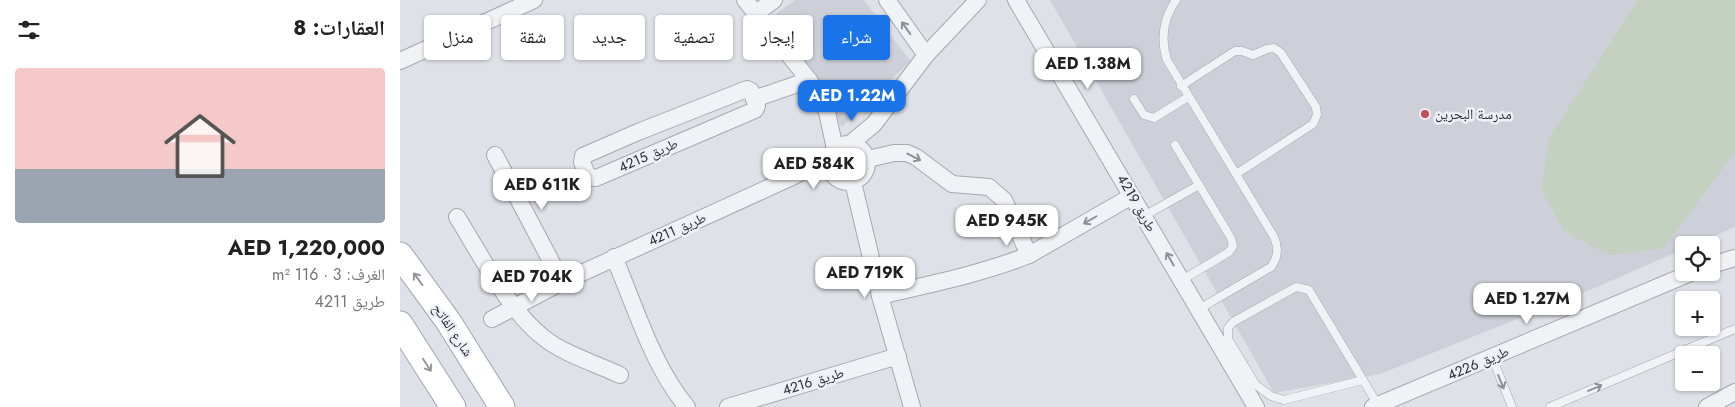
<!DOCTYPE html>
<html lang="ar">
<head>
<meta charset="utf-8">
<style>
	body { margin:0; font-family:Jost,"Noto Naskh Arabic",sans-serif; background:#f2f2f2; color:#222; direction:rtl; height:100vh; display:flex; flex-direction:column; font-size:19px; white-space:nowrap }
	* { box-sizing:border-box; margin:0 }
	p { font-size:16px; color:#767676 }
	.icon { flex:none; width:28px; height:28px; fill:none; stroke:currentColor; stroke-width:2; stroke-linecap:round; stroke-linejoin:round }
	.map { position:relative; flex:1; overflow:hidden; direction:ltr }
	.panel { display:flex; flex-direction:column; background:#fff; width:400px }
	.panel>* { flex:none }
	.hud { position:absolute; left:15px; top:15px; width:475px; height:45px; direction:rtl; display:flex; gap:10px }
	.fabs { position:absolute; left:1275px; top:236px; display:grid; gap:10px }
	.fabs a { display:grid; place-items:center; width:45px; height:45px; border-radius:5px; background:#fff; box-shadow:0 1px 4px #0004; font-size:25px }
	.price { position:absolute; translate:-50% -42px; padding:0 11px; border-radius:10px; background:#fff; color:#222; font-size:16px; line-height:32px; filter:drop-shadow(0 1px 2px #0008) }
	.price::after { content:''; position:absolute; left:50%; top:30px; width:15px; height:11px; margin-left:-8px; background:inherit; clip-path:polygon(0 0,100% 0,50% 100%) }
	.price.on { background:#1a73e8; color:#fff }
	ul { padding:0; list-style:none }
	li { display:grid; align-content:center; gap:10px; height:265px; padding:0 15px }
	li+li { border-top:1px solid #e0e0e0 }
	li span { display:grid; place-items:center; height:155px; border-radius:5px; color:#555 }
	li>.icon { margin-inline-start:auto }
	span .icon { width:90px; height:90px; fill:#fffc; stroke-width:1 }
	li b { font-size:21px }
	h2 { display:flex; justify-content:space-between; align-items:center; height:60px; padding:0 15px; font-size:21px }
	.chip { padding:0 18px; border-radius:5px; background:#fff; box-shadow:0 1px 4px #0004; font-size:18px; line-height:45px }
	.chip.on { background:#1a73e8; color:#fff }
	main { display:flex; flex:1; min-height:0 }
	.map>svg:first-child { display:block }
	.built { fill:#cdd0d8 }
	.green { fill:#c4d0c0 }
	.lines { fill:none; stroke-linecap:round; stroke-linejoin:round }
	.lane-casing { stroke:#a4a8b0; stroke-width:9 }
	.street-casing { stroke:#a4a8b0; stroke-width:18 }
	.primary-casing { stroke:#9fa6b1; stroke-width:27 }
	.lane { stroke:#f1f2f5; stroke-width:8 }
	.street { stroke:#f1f2f5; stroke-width:16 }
	.primary { stroke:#fff; stroke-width:25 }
	.oneway { stroke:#8d9098 }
	.oneway2 { stroke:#94979e }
	.poi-dot { fill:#c34c5a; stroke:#edf0f4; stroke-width:2 }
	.labels { text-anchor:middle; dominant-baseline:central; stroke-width:5; stroke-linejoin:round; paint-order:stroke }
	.poi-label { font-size:14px; fill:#292f3c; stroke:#edf0f4; text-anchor:start }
	.street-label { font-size:14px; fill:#292f3c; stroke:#edf0f4 }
</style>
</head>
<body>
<main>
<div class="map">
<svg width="1335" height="407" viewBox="0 0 1335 407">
	<rect width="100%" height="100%" fill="#dee1e7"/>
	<g class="built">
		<polygon points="395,0 464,0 510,61 442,127 373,16"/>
		<polygon points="650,0 1335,0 1335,227 1293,245 1284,245 1284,249 1197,287 980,374 874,393"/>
	</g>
	<polygon class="green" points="1238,0 1335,0 1335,152 1264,248 1209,255 1164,231 1141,189 1149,138"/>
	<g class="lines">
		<defs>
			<g id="lane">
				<path d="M776 0C763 19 760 38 767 60L874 237C879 248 878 257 871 267L799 309"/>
				<polyline points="781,86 835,51 842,51 853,55 867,49 874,48 881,53 916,107 917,115 913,124 836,174"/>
				<polyline points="734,99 744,115 754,118 788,97"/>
				<polyline points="775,145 831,238 833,246 829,252 782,280"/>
				<polyline points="744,216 799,185"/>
				<polyline points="1092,357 1112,407"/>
				<polyline points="963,380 884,400 871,396 856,385 828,339 828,328 833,322 896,287 909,290 978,405"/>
				<polyline points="1150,407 1335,329"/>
			</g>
			<g id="street">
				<polyline points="345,0 409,80 421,99 427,112 435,149"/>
				<polyline points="487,0 526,55"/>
				<polyline points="616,0 856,407"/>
				<polyline points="355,14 374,0"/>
				<polyline points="0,61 134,0"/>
				<polygon points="347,89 351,91 357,106 355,110 196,178 188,177 182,162 183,156 238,132"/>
				<polyline points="354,99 409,80"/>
				<circle cx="448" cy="163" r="19"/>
				<polyline points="450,144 474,124 526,55 578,0"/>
				<polyline points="95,155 162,282"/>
				<polyline points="468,159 494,153 507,153 516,157 552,184 589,187 604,200 629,255"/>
				<polyline points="453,182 480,296 512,407"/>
				<path d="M57 217C81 255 108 310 144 338 164 354 197 364 220 375"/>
				<path d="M214 257C235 306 253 367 287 407"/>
				<polyline points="1311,265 1335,258"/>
				<path d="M480 296C530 284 581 274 629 255L732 196"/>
				<polyline points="92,319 162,282 392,177 430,156"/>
				<polyline points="328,407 498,356"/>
				<polyline points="973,407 1293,272"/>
				<polyline points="1307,407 1335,392"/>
			</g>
			<g id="primary">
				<polyline points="0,255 48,321 102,407"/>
				<polyline points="0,324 53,407"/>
			</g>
		</defs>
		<use href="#lane" class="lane-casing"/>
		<use href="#street" class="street-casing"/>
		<use href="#primary" class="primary-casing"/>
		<use href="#lane" class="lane"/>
		<use href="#street" class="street"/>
		<use href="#primary" class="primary"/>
	</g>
	<defs><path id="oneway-shaft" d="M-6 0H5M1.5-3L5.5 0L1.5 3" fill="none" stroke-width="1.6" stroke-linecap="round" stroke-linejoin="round" transform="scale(1.25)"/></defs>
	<g class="oneway">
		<use href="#oneway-shaft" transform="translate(506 28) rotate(-125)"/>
		<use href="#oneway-shaft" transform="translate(514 157) rotate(27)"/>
		<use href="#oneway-shaft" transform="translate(690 220) rotate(150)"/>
		<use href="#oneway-shaft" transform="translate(770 259) rotate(-120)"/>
		<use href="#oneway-shaft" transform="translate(1101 382) rotate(68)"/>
		<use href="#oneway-shaft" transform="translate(1195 388) rotate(-23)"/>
	</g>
	<g class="oneway2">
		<use href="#oneway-shaft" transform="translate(18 279) rotate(-126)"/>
		<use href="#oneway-shaft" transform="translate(27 365) rotate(57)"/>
	</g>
	<circle class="poi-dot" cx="1025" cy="114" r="5"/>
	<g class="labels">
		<g class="poi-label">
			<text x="1035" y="114">مدرسة البحرين</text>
		</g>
		<g class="street-label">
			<text transform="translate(248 155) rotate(-24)">طريق 4215</text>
			<text transform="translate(737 203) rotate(60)">طريق 4219</text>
			<text transform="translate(277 229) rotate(-24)">طريق 4211</text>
			<text transform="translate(53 330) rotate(56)">شارع الفاتح</text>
			<text transform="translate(1078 363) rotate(-23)">طريق 4226</text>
			<text transform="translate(413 381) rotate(-17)">طريق 4216</text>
		</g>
	</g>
</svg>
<div class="fabs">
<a><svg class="icon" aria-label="locate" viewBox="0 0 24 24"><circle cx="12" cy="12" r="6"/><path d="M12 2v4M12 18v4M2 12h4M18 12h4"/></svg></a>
<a>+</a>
<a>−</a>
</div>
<b class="price" style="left:688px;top:90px">AED 1.38M</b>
<b class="price on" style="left:452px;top:122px">AED 1.22M</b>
<b class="price" style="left:414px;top:190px">AED 584K</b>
<b class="price" style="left:142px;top:211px">AED 611K</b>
<b class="price" style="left:607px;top:247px">AED 945K</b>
<b class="price" style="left:465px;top:299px">AED 719K</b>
<b class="price" style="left:132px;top:303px">AED 704K</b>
<b class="price" style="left:1127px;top:325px">AED 1.27M</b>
<div class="hud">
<a class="chip on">شراء</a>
<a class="chip">إيجار</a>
<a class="chip">تصفية</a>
<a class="chip">جديد</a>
<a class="chip">شقة</a>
<a class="chip">منزل</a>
</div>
</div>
<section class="panel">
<h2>العقارات: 8<svg class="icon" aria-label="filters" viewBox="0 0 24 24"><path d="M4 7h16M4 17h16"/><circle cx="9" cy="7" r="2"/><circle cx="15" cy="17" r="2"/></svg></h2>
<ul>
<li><span style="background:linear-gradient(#f6c9c9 65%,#9aa5b1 0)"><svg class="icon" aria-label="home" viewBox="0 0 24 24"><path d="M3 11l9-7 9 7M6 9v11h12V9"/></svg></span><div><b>AED 1,220,000</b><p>الغرف: 3 · 116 m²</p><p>طريق 4211</p></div></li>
</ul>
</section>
</main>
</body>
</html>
